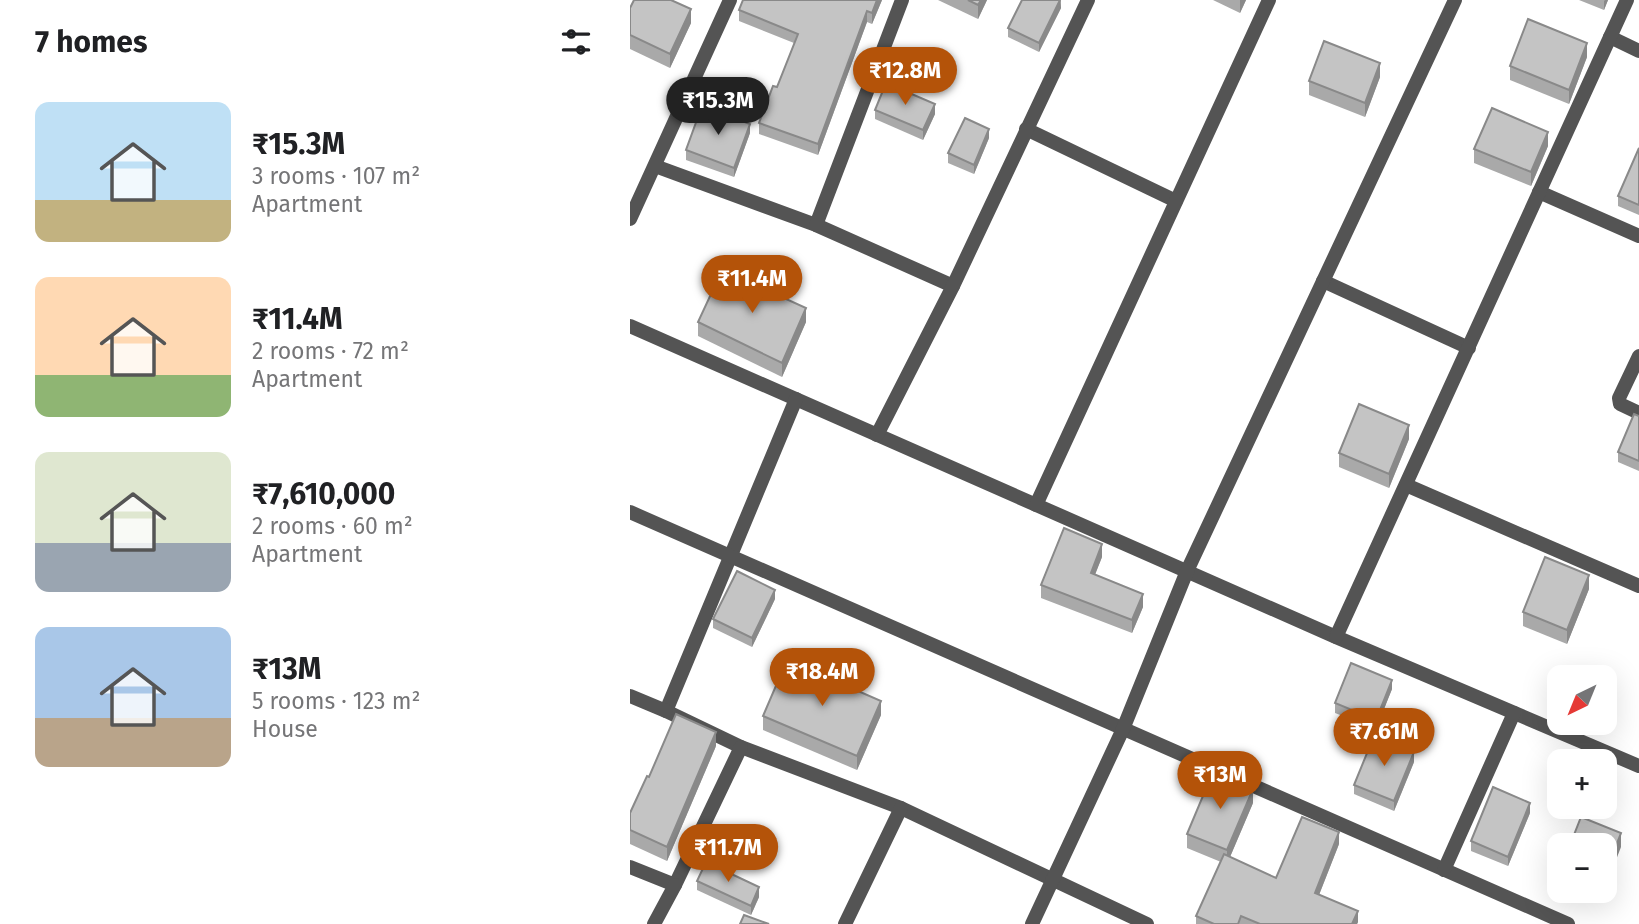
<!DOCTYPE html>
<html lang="en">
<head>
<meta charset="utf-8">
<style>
	body { margin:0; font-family:"Fira Sans",sans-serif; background:#f2f2f2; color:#202124; height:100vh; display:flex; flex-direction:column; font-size:26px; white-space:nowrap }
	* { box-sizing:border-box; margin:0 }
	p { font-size:23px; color:#757577 }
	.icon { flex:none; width:38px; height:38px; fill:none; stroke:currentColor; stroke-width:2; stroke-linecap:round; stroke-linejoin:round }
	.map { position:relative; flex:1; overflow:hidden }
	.drawer { display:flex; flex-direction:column; background:#fff; width:630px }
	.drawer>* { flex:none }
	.needle { width:46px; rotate:223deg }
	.buttons { position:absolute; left:917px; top:665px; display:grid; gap:14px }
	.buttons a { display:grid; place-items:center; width:70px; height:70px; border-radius:14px; background:#fff; box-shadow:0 7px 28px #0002; font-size:35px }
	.price { position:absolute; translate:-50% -60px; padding:0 16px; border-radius:24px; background:#b45309; color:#fff; font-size:23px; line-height:46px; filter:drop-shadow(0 2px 4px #0008) }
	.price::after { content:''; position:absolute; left:50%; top:42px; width:21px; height:16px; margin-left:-10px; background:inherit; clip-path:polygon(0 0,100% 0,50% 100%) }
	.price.active { background:#222; color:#fff }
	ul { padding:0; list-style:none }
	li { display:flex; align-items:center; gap:21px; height:175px; padding:0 35px }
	li span { display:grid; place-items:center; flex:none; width:196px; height:140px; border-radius:14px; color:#555 }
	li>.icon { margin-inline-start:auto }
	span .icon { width:84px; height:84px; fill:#fffc; stroke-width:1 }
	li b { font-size:30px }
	h2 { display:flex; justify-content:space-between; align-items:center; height:84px; padding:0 35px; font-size:30px }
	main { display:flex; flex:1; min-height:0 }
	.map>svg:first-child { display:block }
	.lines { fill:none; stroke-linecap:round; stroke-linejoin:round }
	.minor { stroke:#545454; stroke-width:14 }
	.wall { fill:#a9a9a9 }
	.shaded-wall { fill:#898989 }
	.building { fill:#c4c4c4; stroke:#898989; stroke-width:2 }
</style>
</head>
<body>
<main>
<section class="drawer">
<h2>7 homes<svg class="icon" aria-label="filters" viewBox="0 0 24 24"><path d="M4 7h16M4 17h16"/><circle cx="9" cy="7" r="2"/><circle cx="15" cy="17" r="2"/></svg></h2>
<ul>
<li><span style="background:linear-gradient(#bfe0f5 70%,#c2b280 0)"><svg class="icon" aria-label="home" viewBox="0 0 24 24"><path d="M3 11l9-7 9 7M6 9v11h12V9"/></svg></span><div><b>₹15.3M</b><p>3 rooms · 107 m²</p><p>Apartment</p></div></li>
<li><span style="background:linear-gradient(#ffd9b3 70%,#8fb573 0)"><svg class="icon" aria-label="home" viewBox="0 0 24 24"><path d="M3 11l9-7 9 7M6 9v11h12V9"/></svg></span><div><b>₹11.4M</b><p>2 rooms · 72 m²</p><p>Apartment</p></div></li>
<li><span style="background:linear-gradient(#dfe7d0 65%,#9aa5b1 0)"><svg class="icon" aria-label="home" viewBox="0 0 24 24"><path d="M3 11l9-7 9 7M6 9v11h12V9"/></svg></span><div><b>₹7,610,000</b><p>2 rooms · 60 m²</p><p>Apartment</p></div></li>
<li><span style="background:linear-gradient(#a9c7e8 65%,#b9a48a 0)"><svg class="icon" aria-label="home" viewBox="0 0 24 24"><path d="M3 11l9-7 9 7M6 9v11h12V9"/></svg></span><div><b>₹13M</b><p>5 rooms · 123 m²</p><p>House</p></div></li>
</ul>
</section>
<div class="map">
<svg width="1009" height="924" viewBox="0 0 1009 924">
	<rect width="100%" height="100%" fill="#fff"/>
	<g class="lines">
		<g class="minor">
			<polyline points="980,37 1009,51"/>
			<polyline points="396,129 546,201"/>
			<polyline points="25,166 186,225 323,286"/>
			<polyline points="909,192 1009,236"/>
			<polyline points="0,219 100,0"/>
			<polyline points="186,225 272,0"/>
			<polyline points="693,281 839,348"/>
			<polyline points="0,326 706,637 1009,766"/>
			<polyline points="1009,356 989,398 990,404 1009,413"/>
			<polyline points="166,399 36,711 111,747 271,808 517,924"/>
			<polyline points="247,435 323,286 458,0"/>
			<polyline points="776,485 1009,586"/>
			<polyline points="406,505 639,0"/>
			<polyline points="0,512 938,924"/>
			<polyline points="706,637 997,0"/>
			<polyline points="0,696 36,711"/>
			<polyline points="0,867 45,885 111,747"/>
			<polyline points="814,870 884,713"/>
			<polyline points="24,924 45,885"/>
			<polyline points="215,924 271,808"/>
			<polyline points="402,924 493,729 557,571 825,0"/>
		</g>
	</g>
	<g class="wall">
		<polygon points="252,0 242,24 237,22 188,155 129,134 129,123 147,87 164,43 109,21 109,10"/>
		<polygon points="308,0 357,0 348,19"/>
		<polygon points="431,0 431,8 409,52 378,37 378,28"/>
		<polygon points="583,0 616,0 610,13"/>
		<polygon points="949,0 978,0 974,10"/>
		<polygon points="0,8 61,23 40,68 0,49"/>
		<polygon points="957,57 939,104 880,80 880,66"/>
		<polygon points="750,77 735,117 679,95 679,81"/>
		<polygon points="245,110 305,114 293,140 245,119"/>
		<polygon points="120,133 104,177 56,160 56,150"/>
		<polygon points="359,138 344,174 318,163 318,153"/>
		<polygon points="918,146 901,186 844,163 844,149"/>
		<polygon points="1009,148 1009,215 988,206 988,196"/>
		<polygon points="135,290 176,322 152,377 68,336 68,322"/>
		<polygon points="1009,416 1009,471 988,462 988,452"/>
		<polygon points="779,439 759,488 709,467 709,453"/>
		<polygon points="472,557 465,574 513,607 502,633 411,598 411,585"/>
		<polygon points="959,589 937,644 893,626 893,612"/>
		<polygon points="145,599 122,647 83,628 83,619"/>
		<polygon points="762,689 746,729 705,713 705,703"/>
		<polygon points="251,715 227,770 133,730 133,716"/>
		<polygon points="86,746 37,861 0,844 0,813"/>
		<polygon points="784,762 764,811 724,794 724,785"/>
		<polygon points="623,803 600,857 646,878 709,844 689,895 728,922 727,924 566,924 566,916 591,862 557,848 557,834"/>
		<polygon points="900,813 878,866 841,851 841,841"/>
		<polygon points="67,881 129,897 121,915 67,890"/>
		<polygon points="941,891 973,891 969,902"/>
	</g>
	<g class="shaded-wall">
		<polygon points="247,0 252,0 242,24 242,13"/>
		<polygon points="351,0 357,0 348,19 348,5"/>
		<polygon points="430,0 431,8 409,52 409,43"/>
		<polygon points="610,0 616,0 610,13"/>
		<polygon points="975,0 978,0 974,10 974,1"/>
		<polygon points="61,9 61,23 40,68 40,54"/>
		<polygon points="237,11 237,22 188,155 188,144"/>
		<polygon points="957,43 957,57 939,104 939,90"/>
		<polygon points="750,63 750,77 735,117 735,103"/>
		<polygon points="305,104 305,114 293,140 293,130"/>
		<polygon points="120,124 120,133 104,177 104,168"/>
		<polygon points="359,129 359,138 344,174 344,165"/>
		<polygon points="918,132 918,146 901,186 901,172"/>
		<polygon points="176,308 176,322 152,377 152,363"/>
		<polygon points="779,425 779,439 759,488 759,474"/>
		<polygon points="472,544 472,557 461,585 461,573"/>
		<polygon points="959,575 959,589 937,644 937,630"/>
		<polygon points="145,590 145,599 122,647 122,638"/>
		<polygon points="513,594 513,607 502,633 502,620"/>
		<polygon points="762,680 762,689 746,729 746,720"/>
		<polygon points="251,701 251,715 227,770 227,756"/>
		<polygon points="86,732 86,746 37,861 37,847"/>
		<polygon points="784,752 784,762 764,811 764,801"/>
		<polygon points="623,789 623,803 597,864 597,850"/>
		<polygon points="900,803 900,813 878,866 878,857"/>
		<polygon points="709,832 709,844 685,905 685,893"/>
		<polygon points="991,833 991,847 975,888 975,874"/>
		<polygon points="129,887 129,897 121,915 121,906"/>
		<polygon points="969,891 973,891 969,902"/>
		<polygon points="728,911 728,922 727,924 722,924"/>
	</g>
	<g class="building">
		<polygon points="4,0 41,0 61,9 40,54 0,35 0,8"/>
		<polygon points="113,0 247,0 242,13 237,11 188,144 129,123 143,86 147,87 168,34 109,10"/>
		<polygon points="338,0 351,0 348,5"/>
		<polygon points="392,0 430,0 409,43 378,28"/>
		<polygon points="898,19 957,43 939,90 880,66"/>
		<polygon points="694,41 750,63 735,103 679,81"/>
		<polygon points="256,83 305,104 293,130 245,110"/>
		<polygon points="72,106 120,124 104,168 56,150"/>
		<polygon points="862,108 918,132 901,172 844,149"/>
		<polygon points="335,118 359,129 344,165 318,153"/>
		<polygon points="1009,148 1009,205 988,196"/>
		<polygon points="94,266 135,286 134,289 176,308 152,363 68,322"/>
		<polygon points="729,404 779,425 759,474 709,453"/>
		<polygon points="1004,414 1009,416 1009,461 988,452"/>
		<polygon points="434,528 472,544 461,573 513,594 502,620 411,585"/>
		<polygon points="915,557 959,575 937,630 893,612"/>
		<polygon points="107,571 145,590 122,638 83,619"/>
		<polygon points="157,660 251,701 227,756 133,716"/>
		<polygon points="721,663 762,680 746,720 705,703"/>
		<polygon points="46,714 86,732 37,847 0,830 0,813 17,776 19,777"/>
		<polygon points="744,736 784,752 764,801 724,785"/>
		<polygon points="583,772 623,789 597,850 557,834"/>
		<polygon points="863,787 900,803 878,857 841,841"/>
		<polygon points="672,817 709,832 685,893 728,911 722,924 630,924 611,916 608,924 584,924 566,916 594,854 646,878"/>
		<polygon points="951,817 991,833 975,874 975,845 940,845"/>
		<polygon points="76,862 129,887 121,906 67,881"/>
		<polygon points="114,915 139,924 110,924"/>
	</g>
</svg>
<div class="buttons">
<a><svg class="needle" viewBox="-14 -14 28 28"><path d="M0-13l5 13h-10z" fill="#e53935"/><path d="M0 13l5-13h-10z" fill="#757577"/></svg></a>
<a>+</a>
<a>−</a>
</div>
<b class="price" style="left:275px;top:107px">₹12.8M</b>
<b class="price active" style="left:88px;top:137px">₹15.3M</b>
<b class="price" style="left:122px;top:315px">₹11.4M</b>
<b class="price" style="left:192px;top:708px">₹18.4M</b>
<b class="price" style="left:754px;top:768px">₹7.61M</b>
<b class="price" style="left:590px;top:811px">₹13M</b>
<b class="price" style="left:98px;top:884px">₹11.7M</b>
</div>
</main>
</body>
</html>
